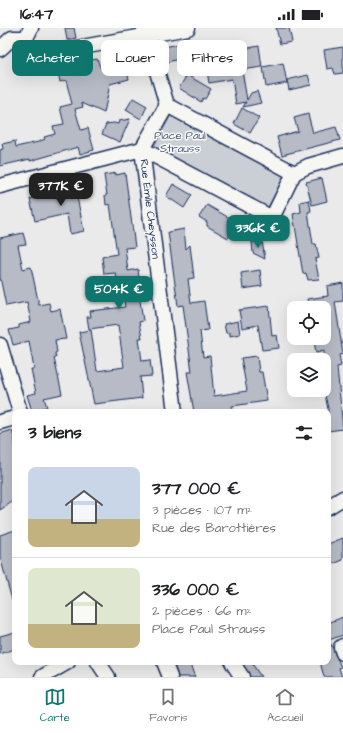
<!DOCTYPE html>
<html lang="fr">
<head>
<meta charset="utf-8">
<style>
	body { margin:0; font-family:"Architects Daughter",sans-serif; background:#f2f2f2; color:#202124; height:100vh; display:flex; flex-direction:column; font-size:15px; white-space:nowrap }
	* { box-sizing:border-box; margin:0 }
	p { font-size:13px; color:#757577 }
	.icon { flex:none; width:22px; height:22px; fill:none; stroke:currentColor; stroke-width:2; stroke-linecap:round; stroke-linejoin:round }
	.map { position:relative; flex:1; overflow:hidden }
	.details { position:absolute; left:12px; top:381px; width:319px; height:256px; display:flex; flex-direction:column; background:#fff; border-radius:8px; box-shadow:0 4px 16px #0002 }
	.details>* { flex:none }
	.hud { position:absolute; left:12px; top:12px; width:319px; height:36px; display:flex; gap:8px }
	.controls { position:absolute; left:287px; top:273px; display:grid; gap:8px }
	.controls a { display:grid; place-items:center; width:44px; height:44px; border-radius:8px; background:#fff; box-shadow:0 4px 16px #0002; font-size:20px }
	.price { position:absolute; translate:-50% -34px; padding:0 9px; border-radius:8px; background:#0f766e; color:#fff; font-size:13px; line-height:26px; filter:drop-shadow(0 1px 2px #0008) }
	.price::after { content:''; position:absolute; left:50%; top:24px; width:12px; height:9px; margin-left:-6px; background:inherit; clip-path:polygon(0 0,100% 0,50% 100%) }
	.price.on { background:#222; color:#fff }
	ul { padding:0; list-style:none }
	li { display:flex; align-items:center; gap:12px; height:100px; padding:0 16px }
	li+li { border-top:1px solid #e0e0e0 }
	li span { display:grid; place-items:center; flex:none; width:112px; height:80px; border-radius:8px; color:#555 }
	li>.icon { margin-inline-start:auto }
	span .icon { width:48px; height:48px; fill:#fffc; stroke-width:1 }
	li b { font-size:17px }
	h2 { display:flex; justify-content:space-between; align-items:center; height:48px; padding:0 16px; font-size:17px }
	.chip { padding:0 14px; border-radius:8px; background:#fff; box-shadow:0 4px 16px #0002; font-size:14px; line-height:36px }
	.chip.on { background:#0f766e; color:#fff }
	.status { display:flex; justify-content:space-between; align-items:center; height:28px; padding:0 20px; background:#fff; direction:ltr }
	.status svg { height:11px; fill:currentColor }
	.tabs { display:flex; justify-content:space-around; align-items:center; height:56px; border-top:1px solid #e0e0e0; background:#fff; font-size:11px; color:#757577 }
	.tabs a { display:grid; justify-items:center; gap:2px }
	.tabs .on { color:#0f766e }
	.map>svg:first-child { display:block }
	.green { fill:#caced5; stroke:#727e9a }
	.building { fill:#b6bbc6; stroke:#1b2f5e }
	.lines { fill:none; stroke-linecap:round; stroke-linejoin:round }
	.minor-casing { stroke:#1b2f5e; stroke-width:17 }
	.minor { stroke:#f6f6f2; stroke-width:14 }
	.labels { text-anchor:middle; dominant-baseline:central; stroke-width:3; stroke-linejoin:round; paint-order:stroke }
	.park-label { font-size:11px; fill:#47577c; stroke:#f6f6f2 }
	.street-label { font-size:11px; fill:#1b2f5e; stroke:#f6f6f2 }
</style>
</head>
<body>
<div class="status"><b>16:47</b><svg viewBox="0 0 49 12"><path d="M0 12V9h3v3zM5 12V6h3v6zM10 12V3h3v9zM15 12V0h3v12zM26 1h20v11H26zM47 4h2v5h-2z"/></svg></div>
<div class="map">
<svg width="343" height="649" viewBox="0 0 343 649">
	<rect width="100%" height="100%" fill="#e9eae9"/>
	<filter id="ink" filterUnits="userSpaceOnUse"><feTurbulence type="fractalNoise" baseFrequency=".025" numOctaves="2"/><feDisplacementMap in="SourceGraphic" scale="8" xChannelSelector="R" yChannelSelector="G"/><feConvolveMatrix kernelMatrix="1 2 1 2 8 2 1 2 1" color-interpolation-filters="sRGB"/></filter>
	<g filter="url(#ink)">
		<polygon class="green" points="171,87 285,149 267,181 153,120"/>
		<g class="building">
			<polygon points="65,0 74,0 76,10 67,12"/>
			<polygon points="276,0 289,0 292,14 280,16"/>
			<polygon points="189,14 192,28 167,34 164,19"/>
			<polygon points="30,17 31,24 20,27 19,18"/>
			<polygon points="259,18 262,39 242,42 247,72 251,65 257,63 261,75 243,79 246,74 236,76 232,51 209,55 206,37 224,34 229,33 229,30 239,28 238,22"/>
			<polygon points="343,19 343,45 335,46 333,40 327,41 324,22"/>
			<polygon points="90,28 91,32 97,31 101,41 132,33 135,46 128,47 129,51 110,56 104,85 82,75 83,79 75,81 81,102 88,100 94,122 80,126 78,119 30,133 30,131 0,138 0,122 3,121 2,116 15,113 16,119 38,114 45,111 44,109 55,106 53,98 64,96 60,79 72,76 66,52 60,54 57,39 81,34 80,30"/>
			<polygon points="283,35 287,55 266,59 263,39"/>
			<polygon points="187,47 211,61 205,71 203,70 201,74 179,60"/>
			<polygon points="308,47 311,57 289,62 287,52"/>
			<polygon points="133,70 147,78 141,91 126,82"/>
			<polygon points="242,80 259,90 250,105 234,96"/>
			<polygon points="308,86 313,105 336,99 340,112 282,127 277,109 298,103 294,90"/>
			<polygon points="130,91 120,114 102,106 106,96 114,95 118,96 119,93"/>
			<polygon points="116,145 116,147 125,145 135,219 125,220 128,243 138,241 140,259 138,259 143,293 139,294 142,310 139,310 142,333 150,332 152,348 140,349 142,370 94,376 79,304 91,302 97,343 124,339 118,297 89,301 87,289 91,289 90,283 125,279 121,251 117,252 116,245 104,246 102,229 117,226 110,176 106,177 105,167 107,167 104,147"/>
			<polygon points="322,150 327,173 312,177 306,154"/>
			<polygon points="79,155 82,168 77,169 84,203 70,206 67,186 35,193 30,171 66,164 64,158"/>
			<polygon points="173,156 192,167 184,180 166,168"/>
			<polygon points="309,172 311,183 308,184 313,216 316,216 319,230 315,231 319,251 308,252 306,245 303,246 293,186 301,184 300,174"/>
			<polygon points="207,177 238,195 228,210 207,198 207,194 199,189"/>
			<polygon points="184,201 186,221 190,217 194,250 188,251 191,275 204,273 208,302 200,303 203,329 210,328 214,368 247,363 241,330 257,328 259,344 262,344 267,373 232,378 233,384 194,384 187,344 192,344 183,277 178,278 168,204"/>
			<polygon points="23,205 26,216 18,217 23,241 31,239 39,277 49,275 51,283 60,281 66,311 55,312 57,324 55,325 56,330 54,330 62,366 44,370 47,379 32,383 27,367 36,365 31,341 34,341 29,313 13,317 9,302 19,300 19,297 31,294 27,274 6,278 0,249 0,210"/>
			<polygon points="262,213 265,231 253,225 252,214"/>
			<polygon points="260,242 262,258 243,261 241,245"/>
			<polygon points="343,255 343,273 335,274 343,326 339,327 341,338 337,339 343,401 328,403 328,381 324,362 324,323 316,325 314,313 324,312 324,280 309,280 307,271 328,268 327,258"/>
			<polygon points="269,278 272,308 277,307 279,320 262,322 258,297 242,300 239,282"/>
			<polygon points="238,293 240,306 230,308 230,305 226,305 224,296"/>
			<polygon points="12,402 15,414 15,472 0,482 0,406"/>
			<polygon points="15,502 15,572 12,572 0,529 0,507"/>
			<polygon points="343,510 343,532 328,538 328,516"/>
			<polygon points="343,589 343,607 329,612 341,639 339,640 342,649 324,649 320,634 328,634 328,595"/>
			<polygon points="15,604 15,621 0,626 0,608"/>
			<polygon points="173,634 189,634 195,649 178,649"/>
			<polygon points="242,634 251,634 261,649 250,649"/>
		</g>
		<g class="lines">
			<defs>
				<g id="minor">
					<polyline points="144,0 167,77"/>
					<polyline points="0,21 12,10 26,10 31,0"/>
					<polyline points="54,24 188,0"/>
					<polygon points="167,77 294,145 272,190 142,121"/>
					<polyline points="294,145 308,138 343,128"/>
					<polyline points="0,158 142,121 175,384"/>
					<polyline points="0,317 20,384"/>
					<polyline points="0,394 15,390"/>
					<polyline points="328,479 343,470"/>
					<polyline points="343,618 341,619 343,625"/>
					<polyline points="98,634 108,649"/>
					<polyline points="164,634 170,649"/>
					<polyline points="232,634 242,649"/>
					<polyline points="42,649 68,634"/>
				</g>
			</defs>
			<use href="#minor" class="minor-casing"/>
			<use href="#minor" class="minor"/>
		</g>
	</g>
	<g class="labels">
		<g class="park-label">
			<text x="180" y="107">Place Paul<tspan x="180" dy="13">Strauss</tspan></text>
		</g>
		<g class="street-label">
			<text transform="translate(150 181) rotate(83)">Rue Émile Cheysson</text>
		</g>
	</g>
</svg>
<div class="controls">
<a><svg class="icon" aria-label="locate" viewBox="0 0 24 24"><circle cx="12" cy="12" r="6"/><path d="M12 2v4M12 18v4M2 12h4M18 12h4"/></svg></a>
<a><svg class="icon" aria-label="layers" viewBox="0 0 24 24"><path d="M12 4l9 5-9 5-9-5zM3 14l9 5 9-5"/></svg></a>
</div>
<b class="price on" style="left:61px;top:179px">377K €</b>
<b class="price" style="left:258px;top:221px">336K €</b>
<b class="price" style="left:119px;top:282px">504K €</b>
<div class="hud">
<a class="chip on">Acheter</a>
<a class="chip">Louer</a>
<a class="chip">Filtres</a>
</div>
<section class="details">
<h2>3 biens<svg class="icon" aria-label="filters" viewBox="0 0 24 24"><path d="M4 7h16M4 17h16"/><circle cx="9" cy="7" r="2"/><circle cx="15" cy="17" r="2"/></svg></h2>
<ul>
<li><span style="background:linear-gradient(#c9d6e8 65%,#c2b280 0)"><svg class="icon" aria-label="home" viewBox="0 0 24 24"><path d="M3 11l9-7 9 7M6 9v11h12V9"/></svg></span><div><b>377 000 €</b><p>3 pièces · 107 m²</p><p>Rue des Barottières</p></div></li>
<li><span style="background:linear-gradient(#dfe7d0 70%,#c2b280 0)"><svg class="icon" aria-label="home" viewBox="0 0 24 24"><path d="M3 11l9-7 9 7M6 9v11h12V9"/></svg></span><div><b>336 000 €</b><p>2 pièces · 66 m²</p><p>Place Paul Strauss</p></div></li>
</ul>
</section>
</div>
<nav class="tabs">
<a class="on"><svg class="icon" aria-label="map" viewBox="0 0 24 24"><path d="M3 6l6-2 6 2 6-2v14l-6 2-6-2-6 2zM9 4v14M15 6v14"/></svg>Carte</a>
<a><svg class="icon" aria-label="saved" viewBox="0 0 24 24"><path d="M7 4h10v16l-5-4-5 4z"/></svg>Favoris</a>
<a><svg class="icon" aria-label="home" viewBox="0 0 24 24"><path d="M3 11l9-7 9 7M6 9v11h12V9"/></svg>Accueil</a>
</nav>
</body>
</html>
